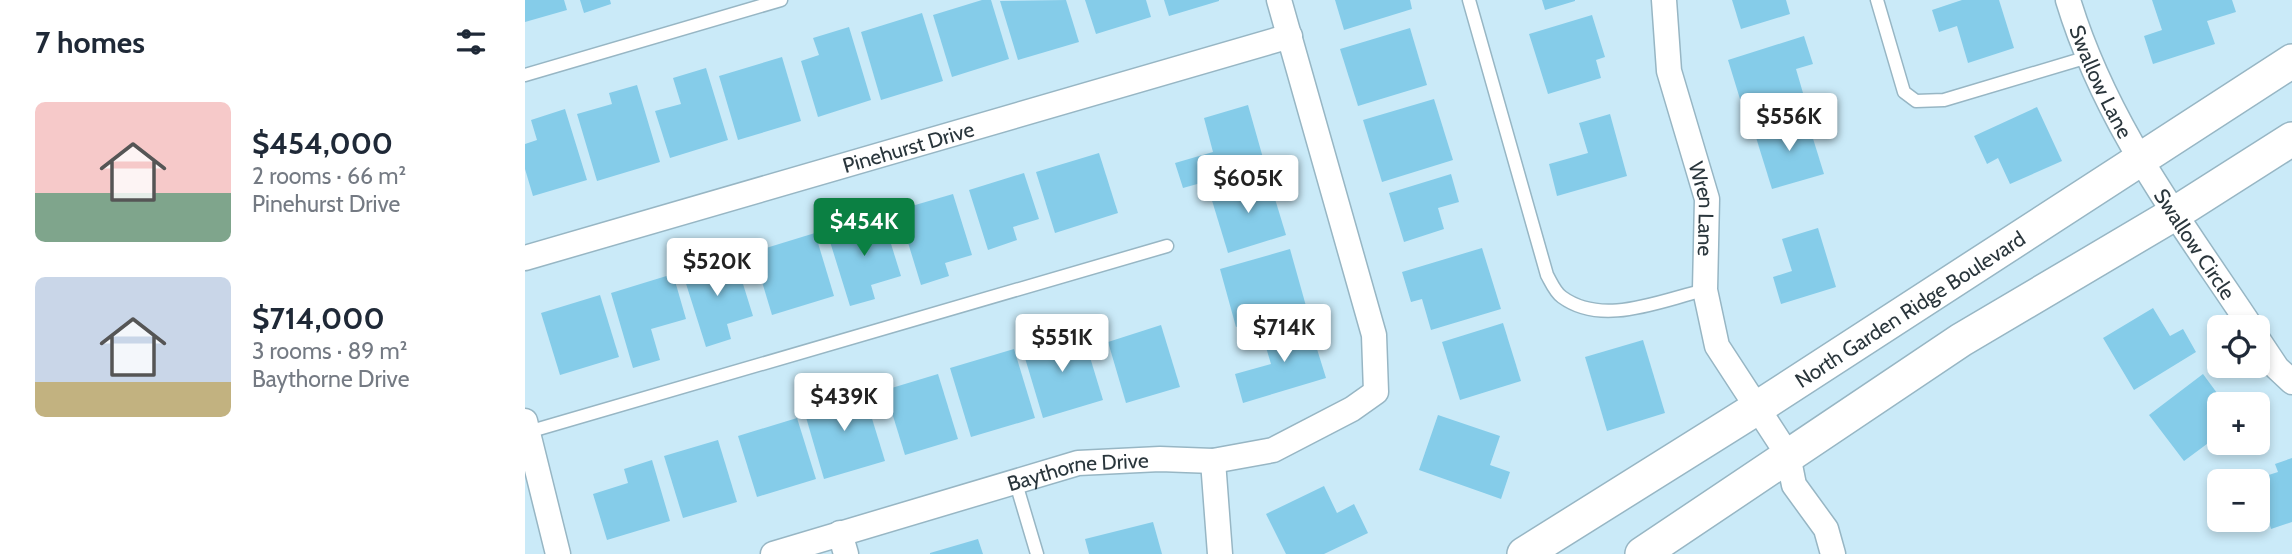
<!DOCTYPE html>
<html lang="en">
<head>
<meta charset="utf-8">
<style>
	body { margin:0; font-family:Cabin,sans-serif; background:#f2f2f3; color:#1f2937; height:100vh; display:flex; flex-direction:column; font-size:26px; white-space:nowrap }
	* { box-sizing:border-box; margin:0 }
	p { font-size:23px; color:#747a83 }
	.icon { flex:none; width:38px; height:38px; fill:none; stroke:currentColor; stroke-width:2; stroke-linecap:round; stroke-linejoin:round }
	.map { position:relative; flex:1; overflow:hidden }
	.sheet { display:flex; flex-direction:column; background:#fff; width:525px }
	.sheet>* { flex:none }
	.tools { position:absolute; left:1682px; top:315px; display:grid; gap:14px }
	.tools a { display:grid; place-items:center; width:63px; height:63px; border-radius:10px; background:#fff; box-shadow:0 4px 10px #0003; font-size:35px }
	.price { position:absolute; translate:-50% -60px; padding:0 16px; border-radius:7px; background:#fff; color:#222; font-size:23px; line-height:46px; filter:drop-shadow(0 2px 4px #0008) }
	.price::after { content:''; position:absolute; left:50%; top:42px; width:21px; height:16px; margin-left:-10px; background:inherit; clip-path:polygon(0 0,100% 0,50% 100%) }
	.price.active { background:#0b8043; color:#fff }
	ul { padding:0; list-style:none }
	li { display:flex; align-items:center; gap:21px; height:175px; padding:0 35px }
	li span { display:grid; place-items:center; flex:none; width:196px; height:140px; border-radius:10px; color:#555 }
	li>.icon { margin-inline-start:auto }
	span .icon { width:84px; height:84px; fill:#fffc; stroke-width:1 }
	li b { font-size:30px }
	h2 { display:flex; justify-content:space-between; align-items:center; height:84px; padding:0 35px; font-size:30px }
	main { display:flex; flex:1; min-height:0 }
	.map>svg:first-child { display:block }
	.building { fill:#85cce9 }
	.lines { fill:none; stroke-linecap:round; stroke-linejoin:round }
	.service-casing { stroke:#97b6c4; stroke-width:15 }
	.minor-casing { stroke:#97b6c4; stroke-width:27 }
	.secondary-casing { stroke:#97b6c4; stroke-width:36 }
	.service { stroke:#fff; stroke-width:12 }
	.minor { stroke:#fff; stroke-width:24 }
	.secondary { stroke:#fff; stroke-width:33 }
	.labels { text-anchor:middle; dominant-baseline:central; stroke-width:7; stroke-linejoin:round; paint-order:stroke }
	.street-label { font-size:21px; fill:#2a363c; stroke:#e1f5fd }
</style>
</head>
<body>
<main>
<section class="sheet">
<h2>7 homes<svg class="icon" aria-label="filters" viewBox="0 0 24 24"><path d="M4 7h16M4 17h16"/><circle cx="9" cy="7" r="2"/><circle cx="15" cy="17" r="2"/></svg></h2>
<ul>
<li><span style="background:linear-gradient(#f6c9c9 65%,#7fa58c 0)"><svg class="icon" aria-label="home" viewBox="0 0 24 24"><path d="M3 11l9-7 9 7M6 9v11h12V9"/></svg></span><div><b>$454,000</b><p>2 rooms · 66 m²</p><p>Pinehurst Drive</p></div></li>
<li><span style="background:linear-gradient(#c9d6e8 75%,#c2b280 0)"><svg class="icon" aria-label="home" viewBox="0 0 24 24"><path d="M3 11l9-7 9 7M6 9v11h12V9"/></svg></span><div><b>$714,000</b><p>3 rooms · 89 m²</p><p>Baythorne Drive</p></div></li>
</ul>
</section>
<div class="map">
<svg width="1767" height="554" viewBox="0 0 1767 554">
	<rect width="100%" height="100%" fill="#caeaf8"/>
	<g class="building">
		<polygon points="0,0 39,0 42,10 0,22"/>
		<polygon points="55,0 85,0 86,4 59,13"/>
		<polygon points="457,0 466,0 484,59 427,77 408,15"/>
		<polygon points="541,0 554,42 493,60 475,1"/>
		<polygon points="560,0 621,0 626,17 571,34"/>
		<polygon points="639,0 694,0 694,1 644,16"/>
		<polygon points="810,0 885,0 887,9 819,30"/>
		<polygon points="1017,0 1050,0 1050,1 1020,10"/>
		<polygon points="1207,0 1261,0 1265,14 1216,29"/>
		<polygon points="1437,0 1474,0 1489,48 1443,63 1432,26 1414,32 1407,10"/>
		<polygon points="1627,0 1707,0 1711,12 1682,21 1690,44 1628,64 1619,36 1637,30"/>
		<polygon points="397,13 418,81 356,100 336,32"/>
		<polygon points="1067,15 1080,57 1071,60 1076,78 1023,94 1004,34"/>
		<polygon points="324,27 346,100 293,117 276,61 294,55 288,38"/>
		<polygon points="885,28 902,85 833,106 815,49"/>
		<polygon points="1279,36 1288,64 1271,69 1278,93 1233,106 1230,95 1215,99 1203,60"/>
		<polygon points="257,57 276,121 213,140 194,76"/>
		<polygon points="181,68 203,140 145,158 130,111 156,104 148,78"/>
		<polygon points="112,85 135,162 72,181 52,114 87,104 84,93"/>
		<polygon points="909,99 928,160 857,182 838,120"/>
		<polygon points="723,105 740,165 658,188 650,163 688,152 679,118"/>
		<polygon points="1512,107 1537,161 1485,184 1473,158 1462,164 1449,136"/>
		<polygon points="40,109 62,180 8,196 0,169 0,144 12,140 6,120"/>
		<polygon points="1085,114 1102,176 1032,196 1024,164 1063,153 1054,123"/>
		<polygon points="1281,116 1299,174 1247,189 1229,131"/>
		<polygon points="574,153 593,213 530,233 511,172"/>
		<polygon points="499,173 514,219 488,227 492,240 463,250 444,190"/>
		<polygon points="926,174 934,202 913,208 919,229 879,242 864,193"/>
		<polygon points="743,176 761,235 703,253 685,194"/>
		<polygon points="428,194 447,255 420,263 424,276 396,285 373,210"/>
		<polygon points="357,215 376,276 346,285 350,299 325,306 302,232"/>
		<polygon points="1293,228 1311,287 1256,304 1248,277 1267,271 1257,239"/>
		<polygon points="290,233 309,296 247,315 228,252"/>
		<polygon points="957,248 976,309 906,330 897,299 886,302 877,272"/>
		<polygon points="765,249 781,306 711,327 695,269"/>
		<polygon points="209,255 228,316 202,324 206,339 181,347 157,271"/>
		<polygon points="148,274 161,319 126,329 135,360 108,368 86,293"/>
		<polygon points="75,295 94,357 35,375 16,313"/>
		<polygon points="1628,308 1645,336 1658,329 1671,352 1609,390 1578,338"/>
		<polygon points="783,320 801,378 718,403 710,374 746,364 737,334"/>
		<polygon points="978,323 996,381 935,400 917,342"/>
		<polygon points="636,325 655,387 601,403 583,342"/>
		<polygon points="557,331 578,400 518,418 497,348"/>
		<polygon points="1118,340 1140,413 1082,431 1060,357"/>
		<polygon points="489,349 510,418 446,437 425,368"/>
		<polygon points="413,374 433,439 380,455 360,390"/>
		<polygon points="1678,374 1692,393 1685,399 1694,411 1694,435 1659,461 1624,415"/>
		<polygon points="337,386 360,461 299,479 278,407"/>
		<polygon points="913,415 975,436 965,465 985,472 976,499 894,470"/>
		<polygon points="272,418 291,479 232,497 213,436"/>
		<polygon points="193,440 212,502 158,518 139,456"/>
		<polygon points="1767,458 1767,522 1746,529 1731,479 1753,472 1750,464"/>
		<polygon points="127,460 145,521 82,540 68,494 103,483 99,469"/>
		<polygon points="799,486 812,513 829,504 843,533 799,554 761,554 741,514"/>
		<polygon points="628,522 637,554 564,554 560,539"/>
		<polygon points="453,539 458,554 405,554 405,553"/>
	</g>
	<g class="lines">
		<defs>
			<g id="service">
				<path d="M944 0 1022 275C1026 282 1030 292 1037 297 1078 327 1136 300 1180 290"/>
				<polyline points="1352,0 1379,92 1391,101 1419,100 1563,57"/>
				<polyline points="0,75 256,0"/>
				<polyline points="3,432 642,246"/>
				<polyline points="490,480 512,554"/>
			</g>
			<g id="minor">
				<path id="s1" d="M1139 0 1144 71 1182 199 1180 290 1192 346 1263 455 1269 485 1301 529 1308 554"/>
				<path id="s2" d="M1543 0C1581 125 1655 220 1726 327"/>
				<path id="s3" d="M0 258 765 36"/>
				<polyline points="1732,338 1752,368 1767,382"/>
				<polyline points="0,421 33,554"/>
				<polyline points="688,461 695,554"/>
				<polyline points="315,533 321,554"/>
				<path id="s4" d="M248 554 553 463 635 459 688 461 748 450 827 409 851 392 849 335 754 0"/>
			</g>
			<g id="secondary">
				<path id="s5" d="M999 554 1232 408 1767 61"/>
				<polyline points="1117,554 1436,340 1649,214 1767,139"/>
			</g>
		</defs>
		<use href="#service" class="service-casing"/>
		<use href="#minor" class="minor-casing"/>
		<use href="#secondary" class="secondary-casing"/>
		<use href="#service" class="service"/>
		<use href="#minor" class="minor"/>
		<use href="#secondary" class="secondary"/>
	</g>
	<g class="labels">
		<g class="street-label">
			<text stroke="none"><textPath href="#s2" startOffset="88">Swallow Lane</textPath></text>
			<text stroke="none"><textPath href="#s3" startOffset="399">Pinehurst Drive</textPath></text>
			<text stroke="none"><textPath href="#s1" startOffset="214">Wren Lane</textPath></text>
			<text stroke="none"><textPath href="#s2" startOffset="276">Swallow Circle</textPath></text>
			<text stroke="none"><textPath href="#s5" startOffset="457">North Garden Ridge Boulevard</textPath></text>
			<text stroke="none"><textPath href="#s4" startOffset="317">Baythorne Drive</textPath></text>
		</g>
	</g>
</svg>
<div class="tools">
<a><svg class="icon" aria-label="locate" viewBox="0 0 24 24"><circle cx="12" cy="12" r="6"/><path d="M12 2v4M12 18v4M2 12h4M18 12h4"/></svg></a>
<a>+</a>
<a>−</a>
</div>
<b class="price" style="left:1264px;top:153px">$556K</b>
<b class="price" style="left:723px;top:215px">$605K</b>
<b class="price active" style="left:339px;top:258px">$454K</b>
<b class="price" style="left:192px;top:298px">$520K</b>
<b class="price" style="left:759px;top:364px">$714K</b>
<b class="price" style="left:537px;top:374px">$551K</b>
<b class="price" style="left:319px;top:433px">$439K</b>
</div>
</main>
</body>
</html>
